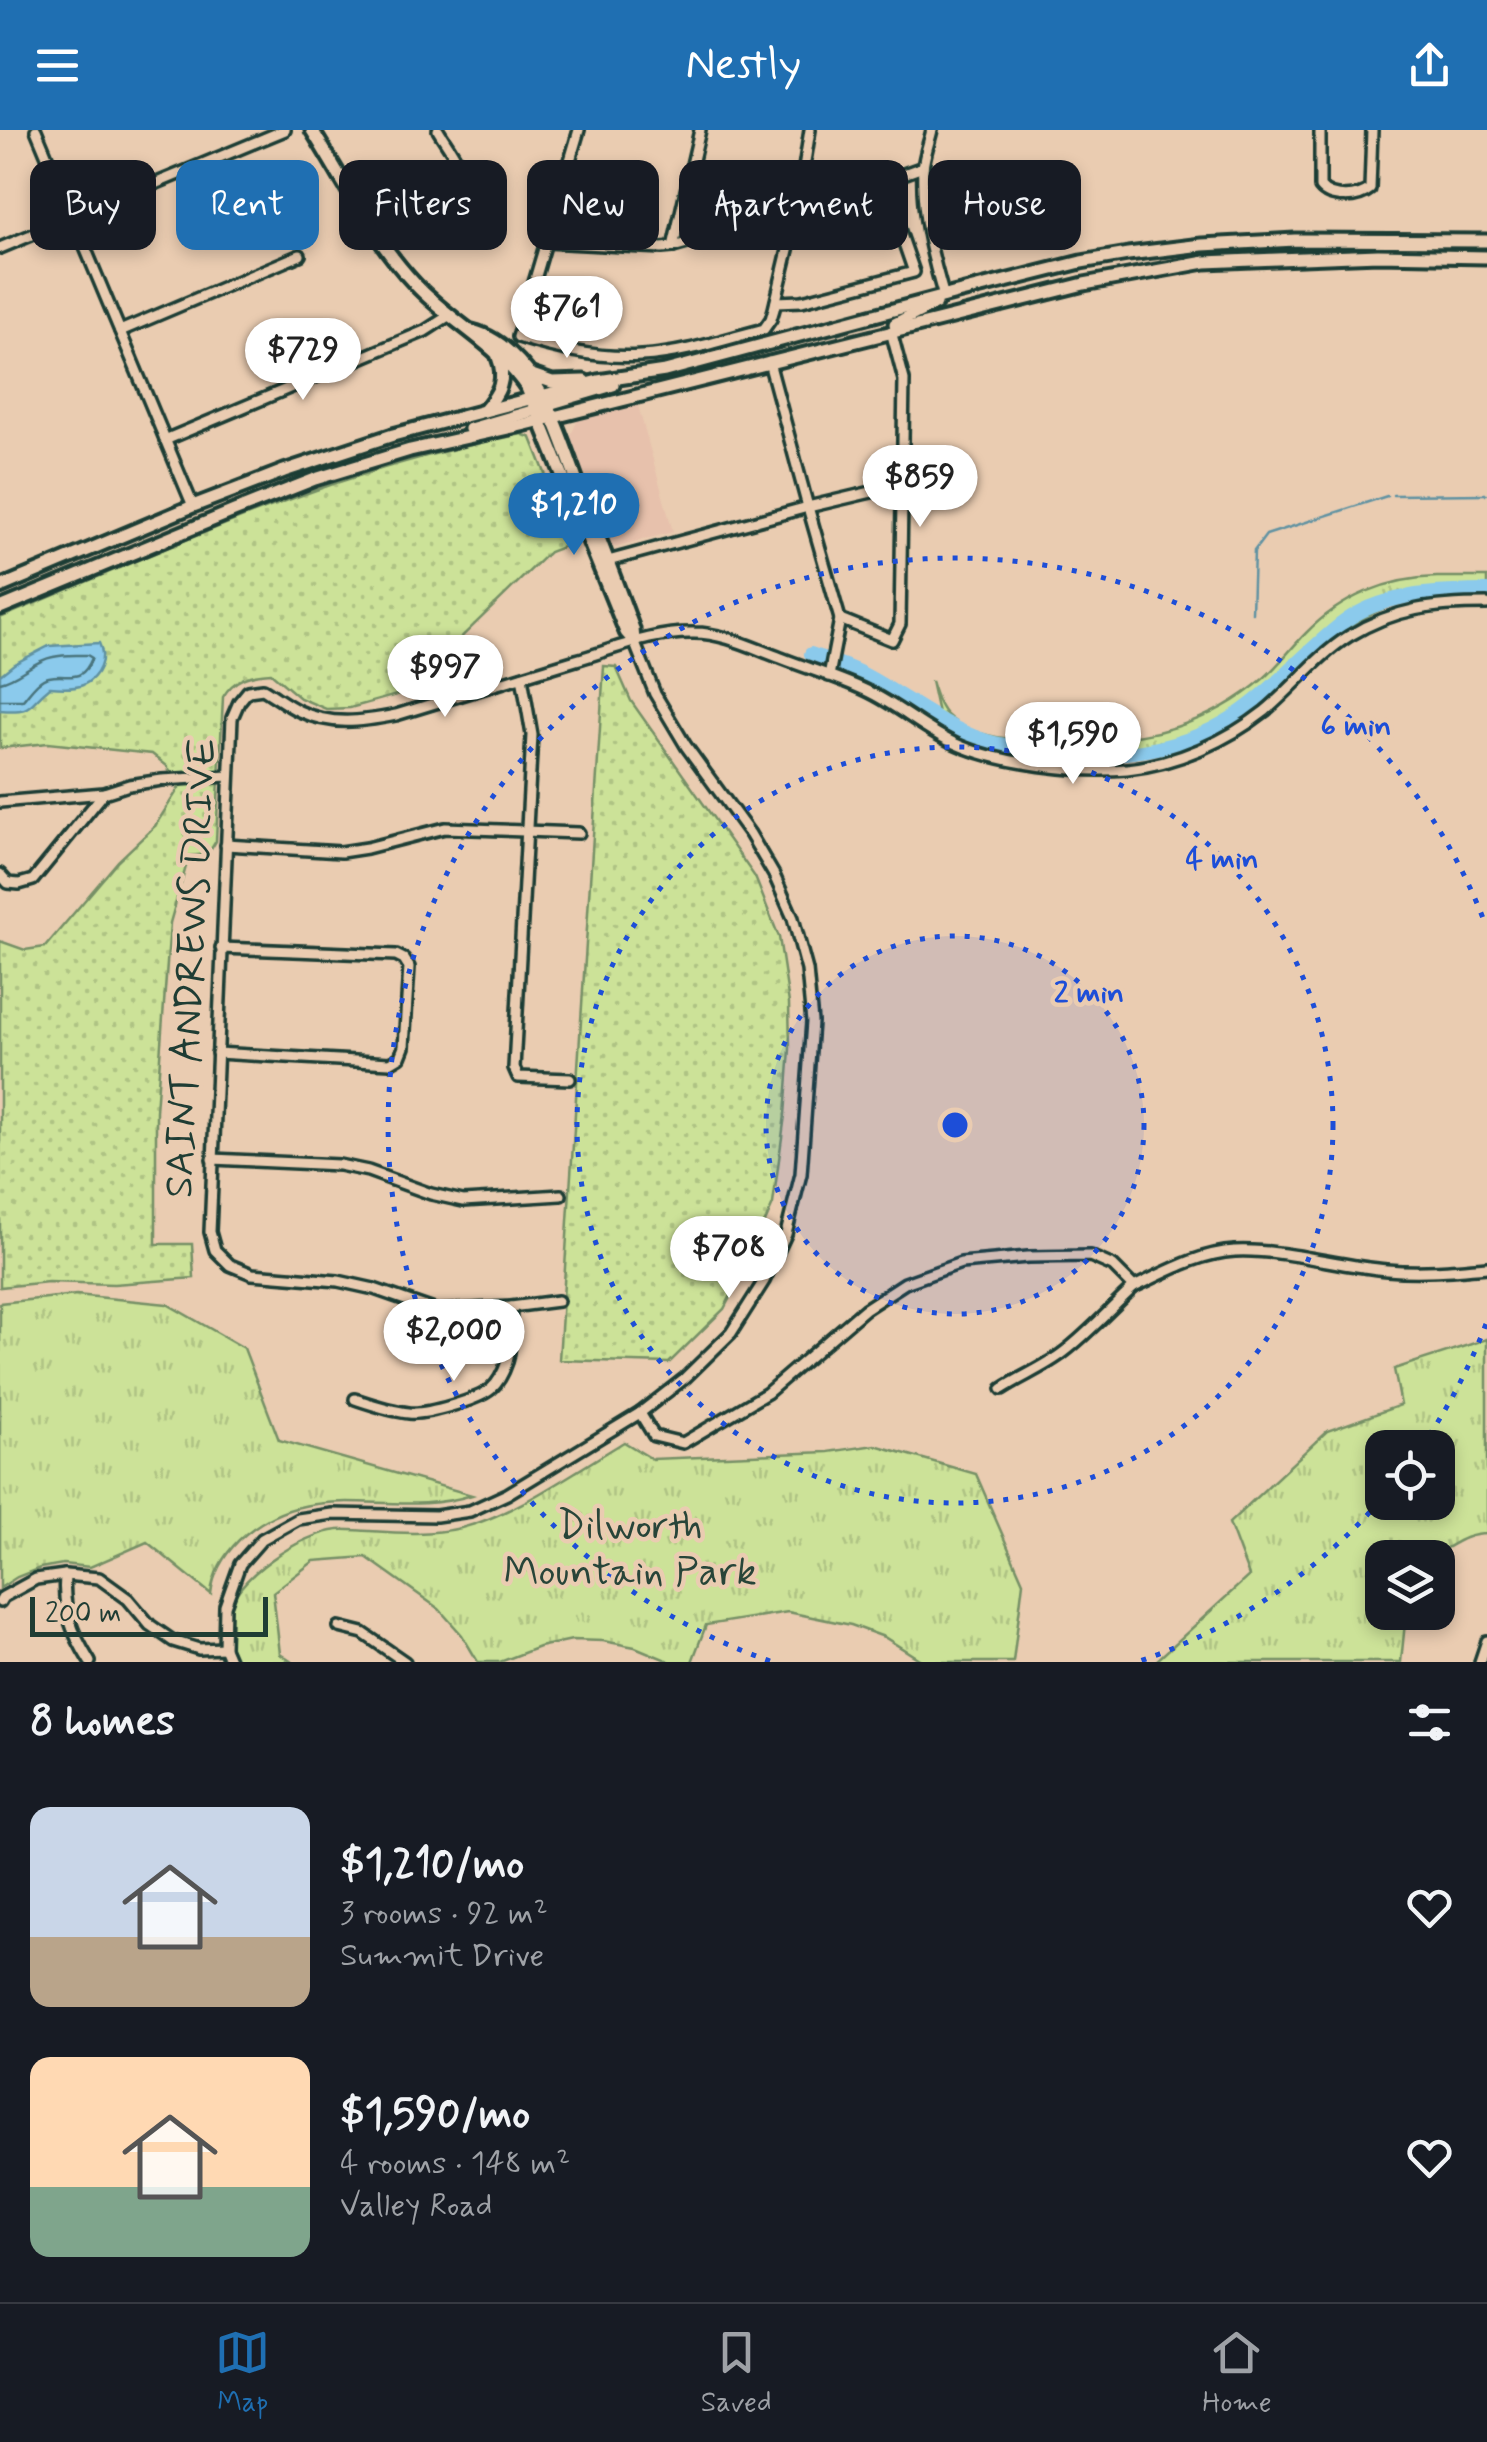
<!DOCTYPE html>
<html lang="en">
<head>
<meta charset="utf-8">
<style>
	body { margin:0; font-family:Mynerve,sans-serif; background:#242831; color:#f1f3f6; height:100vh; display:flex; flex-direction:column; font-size:38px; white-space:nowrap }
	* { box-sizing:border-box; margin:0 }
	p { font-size:32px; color:#9ea1a6 }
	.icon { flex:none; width:55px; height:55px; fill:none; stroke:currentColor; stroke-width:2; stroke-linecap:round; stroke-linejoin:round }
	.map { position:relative; height:1532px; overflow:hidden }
	.panel { display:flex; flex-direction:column; background:#171b24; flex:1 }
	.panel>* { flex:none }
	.hud { position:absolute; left:30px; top:30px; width:1428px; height:90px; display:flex; gap:20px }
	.buttons { position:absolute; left:1365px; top:1300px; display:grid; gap:20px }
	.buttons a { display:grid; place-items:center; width:90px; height:90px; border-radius:20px; background:#171b24; box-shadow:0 5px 15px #0003; font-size:50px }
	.scale { position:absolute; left:30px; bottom:25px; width:238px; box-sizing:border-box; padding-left:10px; border:5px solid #1f3d34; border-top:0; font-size:28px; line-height:35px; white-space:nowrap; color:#1f3d34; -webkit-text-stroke:8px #eaccb1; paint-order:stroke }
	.price { position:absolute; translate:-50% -85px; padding:0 22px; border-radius:35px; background:#fff; color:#222; font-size:32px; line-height:65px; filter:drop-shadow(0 2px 5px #0008) }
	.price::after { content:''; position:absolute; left:50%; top:60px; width:30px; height:22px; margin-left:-15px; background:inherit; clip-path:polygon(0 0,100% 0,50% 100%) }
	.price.selected { background:#1f6fb2; color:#fff }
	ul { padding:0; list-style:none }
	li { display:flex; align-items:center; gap:30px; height:250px; padding:0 30px }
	li span { display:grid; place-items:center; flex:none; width:280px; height:200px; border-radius:20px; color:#555 }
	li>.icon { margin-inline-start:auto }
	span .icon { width:120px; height:120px; fill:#fffc; stroke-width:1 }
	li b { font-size:42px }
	h2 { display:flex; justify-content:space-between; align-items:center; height:120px; padding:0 30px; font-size:42px }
	.tag { padding:0 35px; border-radius:20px; background:#171b24; box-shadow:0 5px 15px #0003; font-size:35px; line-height:90px }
	.tag.selected { background:#1f6fb2; color:#fff }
	header { display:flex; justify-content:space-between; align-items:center; height:130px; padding:0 30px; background:#1f6fb2; color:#fff; font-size:45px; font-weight:600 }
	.menu { display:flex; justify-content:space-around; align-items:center; height:140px; border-top:2px solid #363941; background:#171b24; font-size:28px; color:#9ea1a6 }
	.menu a { display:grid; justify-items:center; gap:5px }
	.menu .selected { color:#1f6fb2 }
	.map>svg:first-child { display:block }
	.built { fill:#e7c1ac }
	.grass { fill:url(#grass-dots); stroke:#769066; stroke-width:2.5 }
	.park { fill:url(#park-tufts); stroke:#769066; stroke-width:2.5; fill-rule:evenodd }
	.water { fill:#8bcaec; stroke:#6092a2; stroke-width:2.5 }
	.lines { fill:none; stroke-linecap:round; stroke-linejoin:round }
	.shore { stroke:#4a757e; stroke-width:2.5 }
	.stream { stroke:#6092a2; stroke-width:2.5 }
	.river { stroke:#8bcaec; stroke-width:14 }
	.minor-casing { stroke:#1f3d34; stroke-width:16 }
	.major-casing { stroke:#1f3d34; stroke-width:19 }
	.minor { stroke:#eaccb1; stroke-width:9 }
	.major { stroke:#eaccb1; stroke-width:11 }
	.ring { fill:none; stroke:#1d4ed8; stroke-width:5; stroke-dasharray:5 10 }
	.labels { text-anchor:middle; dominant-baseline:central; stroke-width:9; stroke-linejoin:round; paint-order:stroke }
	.street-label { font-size:40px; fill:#1f3d34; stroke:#eaccb1 }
	.park-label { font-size:40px; fill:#284539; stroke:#eaccb1 }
	.centre { fill:#1d4ed8; stroke:#eaccb1; stroke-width:5 }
	.ring-label { font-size:30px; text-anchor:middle; font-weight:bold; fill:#1d4ed8; stroke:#eaccb1; stroke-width:9; stroke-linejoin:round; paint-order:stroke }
</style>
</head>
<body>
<header><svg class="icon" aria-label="menu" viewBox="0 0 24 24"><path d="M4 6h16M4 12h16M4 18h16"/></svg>Nestly<svg class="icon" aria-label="share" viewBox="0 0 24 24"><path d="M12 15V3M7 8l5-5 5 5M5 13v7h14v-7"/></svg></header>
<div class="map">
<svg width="1487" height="1532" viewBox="0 0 1487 1532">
	<defs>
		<pattern id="grass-dots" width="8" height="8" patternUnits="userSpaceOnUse" patternTransform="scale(2.5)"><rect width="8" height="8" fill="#cce298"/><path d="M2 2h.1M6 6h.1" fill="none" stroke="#afc384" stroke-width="1.8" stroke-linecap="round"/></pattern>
		<pattern id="park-tufts" width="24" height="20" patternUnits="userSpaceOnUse" patternTransform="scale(2.5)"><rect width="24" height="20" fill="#cce298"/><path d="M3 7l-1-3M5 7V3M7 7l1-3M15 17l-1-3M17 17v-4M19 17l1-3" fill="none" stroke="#afc384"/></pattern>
	</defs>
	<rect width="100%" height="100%" fill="#eaccb1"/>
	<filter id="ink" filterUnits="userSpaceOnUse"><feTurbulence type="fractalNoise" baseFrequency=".01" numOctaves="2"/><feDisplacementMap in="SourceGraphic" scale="20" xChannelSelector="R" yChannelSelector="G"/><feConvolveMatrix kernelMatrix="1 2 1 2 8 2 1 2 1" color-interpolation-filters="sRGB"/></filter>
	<g filter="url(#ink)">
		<polygon class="built" points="637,272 673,402 609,418 569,316 571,305 583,278"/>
		<g class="grass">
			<path d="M522 304 531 308 573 413 549 422 404 563 350 578 326 579 300 568 271 543C250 544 233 549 223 567L216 711 208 724 189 726 170 793 156 981V1114H192L194 1148 114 1154 48 1152 0 1157V811L25 820 45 817 118 731 155 696 179 658 167 636 152 624 48 613 0 618V488C112 442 224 391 339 352 399 332 461 316 522 304Z"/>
			<polygon points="604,536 616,537 631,571 755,747 779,807 789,873 790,919 785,985 773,1074 744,1140 724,1179 669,1233 559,1230"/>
		</g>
		<g class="park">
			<path d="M1437 447H1487V463C1450 463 1416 464 1382 479 1348 493 1323 518 1295 542 1215 612 1161 639 1052 626 1013 621 976 616 941 597L931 551C935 563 939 578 948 586 975 613 1041 611 1077 614L1078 608C1145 613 1212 593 1264 548 1279 535 1291 518 1306 503 1341 467 1387 448 1437 447Z"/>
			<path d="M76 1165 167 1174 244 1218 279 1310 472 1365C391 1391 310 1343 239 1410 224 1425 213 1443 211 1464L147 1412 90 1437 63 1434 40 1438 17 1447 0 1458V1173Z"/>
			<path d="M1487 1209V1404C1463 1404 1453 1416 1433 1425 1420 1431 1397 1428 1382 1428V1482L1406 1483 1401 1532H1155L1249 1446 1229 1393 1327 1301 1401 1275 1394 1239ZM1382 1318H1438V1372H1382Z"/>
			<path d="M624 1312 652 1329 828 1322 875 1315 976 1344 1023 1452 1013 1532H924L884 1507 851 1495 788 1482 706 1495 692 1532H671L635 1517 603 1511 572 1510 539 1517 500 1532H478L462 1505 439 1479 366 1427 314 1431 273 1462 280 1524 292 1532H228C228 1518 224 1500 226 1486 233 1448 302 1403 338 1400 348 1399 359 1401 369 1401 400 1403 431 1405 461 1398 514 1385 577 1340 624 1312Z"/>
		</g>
		<path class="water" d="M99 513C107 529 99 547 83 555 73 559 60 558 50 557 26 576 34 583 0 580V545L14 534 49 516Z"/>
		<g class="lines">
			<path class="shore" d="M0 552C18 549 34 530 53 527 64 524 76 525 87 525L92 528C81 555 69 543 49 547 38 549 30 562 23 570H0"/>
			<g class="stream">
				<polyline points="1393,365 1487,364"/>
				<polyline points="1252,483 1254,421 1266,405 1387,366"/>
			</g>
			<path class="river" d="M811 524C828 530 845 535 861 543 903 564 951 604 995 613 1072 629 1156 633 1225 592 1269 566 1301 525 1341 494 1382 462 1438 462 1487 461"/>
			<defs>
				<g id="minor">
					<polyline points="36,0 193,376"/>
					<path d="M579 0 518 207C558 220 599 229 641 226 683 224 725 209 764 199L771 189 774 179 797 82 810 0"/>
					<path d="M932 0C929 13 924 26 923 39 921 82 932 126 944 167"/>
					<path d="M1320 0V57C1330 70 1358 69 1370 59L1372 0"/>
					<polyline points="546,112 662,118 673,117 797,82 923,37"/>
					<path d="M384 115C402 104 463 72 463 50 462 33 446 14 438 0"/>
					<polyline points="673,117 700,0"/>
					<polyline points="0,118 285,0"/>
					<polyline points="776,172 802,171 914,142 886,61"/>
					<polyline points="120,201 300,125"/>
					<polyline points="165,310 425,201 450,185"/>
					<polyline points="608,431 808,377 769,232"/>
					<polyline points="840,489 892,510 900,494 904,250 891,201"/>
					<polyline points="829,546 840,489 808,377 901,355"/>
					<polyline points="522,547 532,605 514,938 518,947 570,949"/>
					<polyline points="0,672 104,663 129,655 162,650 229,646"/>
					<polyline points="226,715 341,722 367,718 445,698 579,703"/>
					<polyline points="0,744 8,753 19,754 33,750 104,663"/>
					<polyline points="217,923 390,933 400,927 404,917 409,837 404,829 396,825 221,818"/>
					<polyline points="212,1029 339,1035 368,1041 431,1064 463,1071 561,1065"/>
					<path d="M558 1171 511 1177 437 1181 374 1159 338 1151 252 1144 230 1135 215 1120 210 1102 232 588 239 572 248 561 263 559C275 566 286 575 299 581 331 596 361 592 396 585 456 567 516 548 576 530 615 519 653 502 694 503 724 503 753 518 781 528 809 539 838 547 865 560 898 575 925 600 956 614 1000 634 1079 643 1127 639 1176 634 1227 611 1265 581 1294 557 1317 526 1349 506 1395 478 1435 474 1487 474"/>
					<path d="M1002 1259C1022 1246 1045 1237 1064 1222 1089 1203 1111 1178 1134 1157"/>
					<path d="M355 1269C373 1275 390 1281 409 1283 425 1285 478 1270 491 1259 498 1253 504 1241 507 1232 512 1215 510 1195 511 1177"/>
					<path d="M640 1283 654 1306 683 1313 767 1263 865 1179 905 1153 961 1133 1028 1127 1090 1126 1113 1136 1134 1157C1166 1142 1199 1123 1235 1121 1286 1119 1337 1136 1387 1140 1421 1143 1454 1140 1487 1137"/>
					<path d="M65 1445C62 1479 72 1503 90 1532"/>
					<polyline points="0,1472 3,1467 36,1449 65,1445 99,1448 128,1469 150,1495 173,1511 199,1519 224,1518"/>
					<polyline points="339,1497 363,1503 405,1532"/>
					<polyline points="230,1532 224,1518 225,1476 240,1434 262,1409 298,1389 332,1384 436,1386 470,1381 507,1364 640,1283 685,1248 731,1203 764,1151 786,1104 801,1044 812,892 807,840 793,788 774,745 750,704 686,616 655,564 634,511"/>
					<polyline points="1480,1532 1487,1511"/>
				</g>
				<g id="major">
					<path d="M312 0C343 50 375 112 415 154 450 192 498 214 527 258L626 502 634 511"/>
					<polyline points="895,194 936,173"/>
					<path d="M472 201C495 207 512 222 527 241 551 274 564 316 578 354 597 402 615 450 633 499L634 511"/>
					<polyline points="529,244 552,252 584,251"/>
					<path d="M484 281C499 263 507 250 498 227"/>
					<polyline points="544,283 552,273 613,255"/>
					<polyline points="470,299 532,281 540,272"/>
					<polyline points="0,457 193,376 284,341 393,305 598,251 665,241 953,164 1081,132 1128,124 1202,115 1295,110 1487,111"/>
					<polyline points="0,478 234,381 315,349 410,320 522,295 1084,154 1205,132 1378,125 1487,127"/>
				</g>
			</defs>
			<use href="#minor" class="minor-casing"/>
			<use href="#major" class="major-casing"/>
			<use href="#minor" class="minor"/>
			<use href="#major" class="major"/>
		</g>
	</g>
	<circle cx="955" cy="995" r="189" fill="#1d4ed8" fill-opacity=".12"/>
	<g class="ring">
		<circle cx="955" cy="995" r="189"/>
		<circle cx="955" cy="995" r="378"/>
		<path d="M1486 1194A567 567 0 0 1 1422 1316M1380 1371A567 567 0 0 1 1140 1531M770 1531A567 567 0 1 1 1486 796"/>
	</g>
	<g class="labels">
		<g class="street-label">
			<text transform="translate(192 838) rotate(-87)">SAINT ANDREWS DRIVE</text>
		</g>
		<g class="park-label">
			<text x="630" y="1397">Dilworth<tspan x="630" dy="46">Mountain Park</tspan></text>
		</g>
	</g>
	<circle cx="955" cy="995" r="15" class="centre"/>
	<g class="ring-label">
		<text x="1356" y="605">6 min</text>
		<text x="1222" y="738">4 min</text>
		<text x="1089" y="872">2 min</text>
	</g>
</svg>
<div class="buttons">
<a><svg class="icon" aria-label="locate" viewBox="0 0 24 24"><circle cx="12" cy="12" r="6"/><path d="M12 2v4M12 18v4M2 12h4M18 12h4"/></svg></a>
<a><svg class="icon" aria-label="layers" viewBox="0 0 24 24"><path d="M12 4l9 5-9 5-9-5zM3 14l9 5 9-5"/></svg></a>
</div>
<div class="scale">200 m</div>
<b class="price" style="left:567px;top:231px">$761</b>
<b class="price" style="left:303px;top:273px">$729</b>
<b class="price" style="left:920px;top:400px">$859</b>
<b class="price selected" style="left:574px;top:428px">$1,210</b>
<b class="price" style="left:445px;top:590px">$997</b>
<b class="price" style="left:1073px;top:657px">$1,590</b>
<b class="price" style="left:729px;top:1171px">$708</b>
<b class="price" style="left:454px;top:1254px">$2,000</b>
<div class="hud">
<a class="tag">Buy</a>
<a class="tag selected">Rent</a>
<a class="tag">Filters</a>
<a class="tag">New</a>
<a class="tag">Apartment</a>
<a class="tag">House</a>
</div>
</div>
<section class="panel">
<h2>8 homes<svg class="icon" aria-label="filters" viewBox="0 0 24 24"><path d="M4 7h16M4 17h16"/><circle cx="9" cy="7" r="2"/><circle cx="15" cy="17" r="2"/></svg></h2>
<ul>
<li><span style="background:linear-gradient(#c9d6e8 65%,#b9a48a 0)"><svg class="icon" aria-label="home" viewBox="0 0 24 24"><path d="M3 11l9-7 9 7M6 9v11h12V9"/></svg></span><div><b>$1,210/mo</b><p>3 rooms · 92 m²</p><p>Summit Drive</p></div><svg class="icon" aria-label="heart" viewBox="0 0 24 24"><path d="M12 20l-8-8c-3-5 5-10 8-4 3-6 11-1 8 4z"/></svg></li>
<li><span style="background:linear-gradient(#ffd9b3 65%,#7fa58c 0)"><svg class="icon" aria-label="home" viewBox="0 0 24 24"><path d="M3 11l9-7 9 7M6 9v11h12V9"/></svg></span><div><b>$1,590/mo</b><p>4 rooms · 148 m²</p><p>Valley Road</p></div><svg class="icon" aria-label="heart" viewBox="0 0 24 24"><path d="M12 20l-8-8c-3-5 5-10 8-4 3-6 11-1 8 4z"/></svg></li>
</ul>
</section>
<nav class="menu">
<a class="selected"><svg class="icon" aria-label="map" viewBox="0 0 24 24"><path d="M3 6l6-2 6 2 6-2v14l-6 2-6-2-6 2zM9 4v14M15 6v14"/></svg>Map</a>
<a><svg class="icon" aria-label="saved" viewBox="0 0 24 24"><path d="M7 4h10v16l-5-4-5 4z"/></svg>Saved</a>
<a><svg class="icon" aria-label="home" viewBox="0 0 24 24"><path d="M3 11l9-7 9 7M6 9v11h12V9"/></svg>Home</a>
</nav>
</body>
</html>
